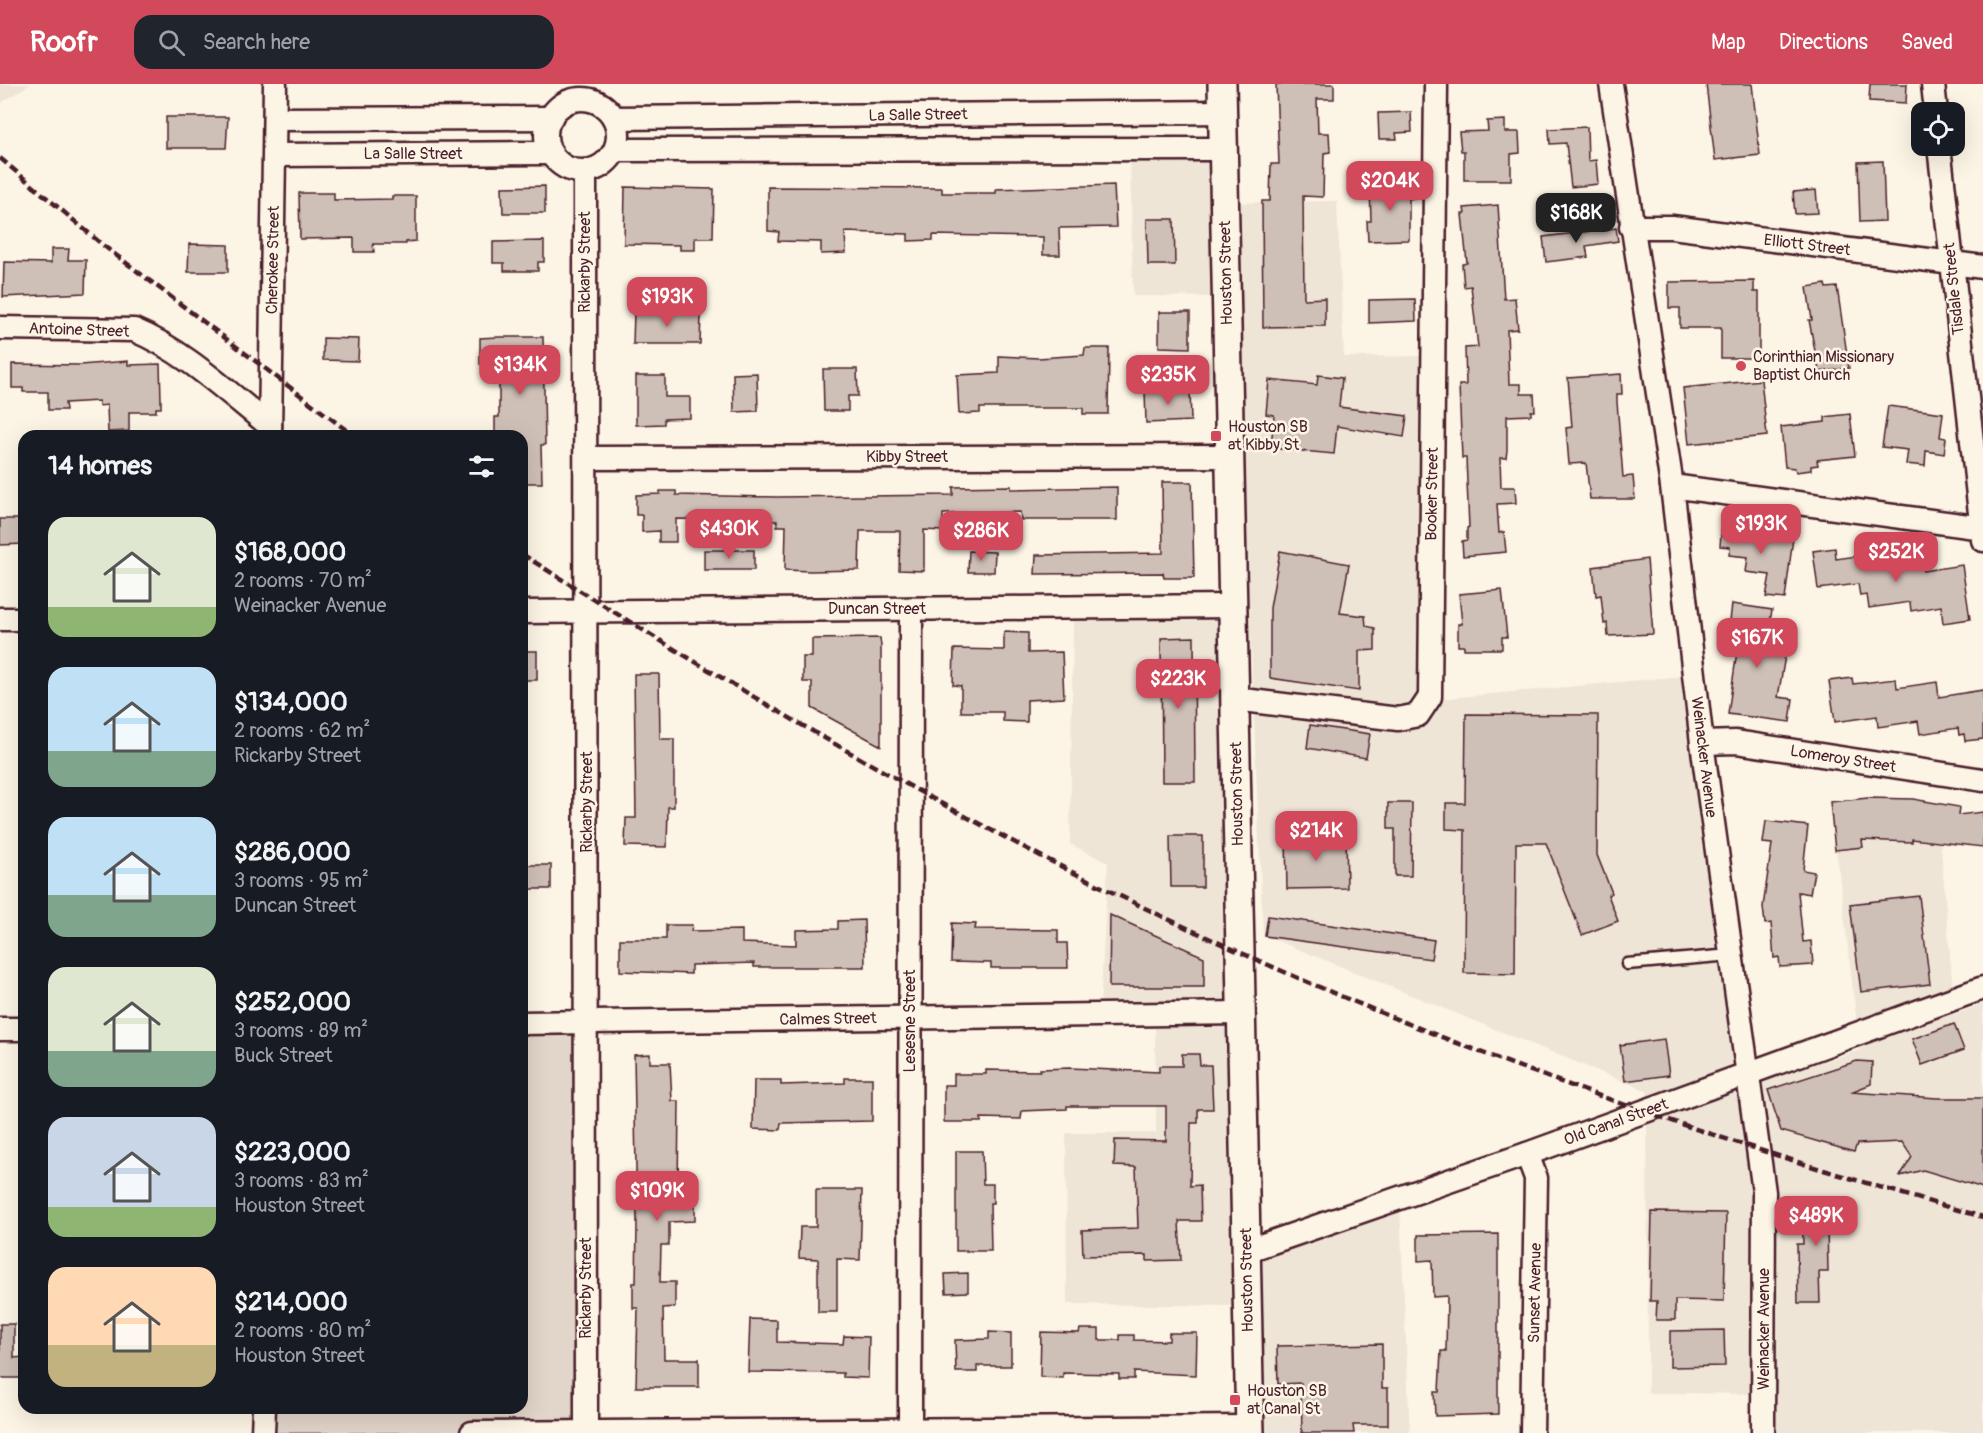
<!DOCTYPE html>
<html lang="en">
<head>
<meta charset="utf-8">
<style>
	body { margin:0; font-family:Pangolin,sans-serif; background:#20242c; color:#f1f3f6; height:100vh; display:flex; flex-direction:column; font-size:22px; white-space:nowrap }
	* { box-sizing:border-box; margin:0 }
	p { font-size:20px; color:#9ea1a6 }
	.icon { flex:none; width:33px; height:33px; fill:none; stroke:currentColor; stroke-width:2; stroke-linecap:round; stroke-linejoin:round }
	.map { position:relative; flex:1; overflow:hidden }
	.side { position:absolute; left:18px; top:346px; width:510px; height:984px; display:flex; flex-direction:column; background:#171b24; border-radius:18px; box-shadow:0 6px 24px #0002 }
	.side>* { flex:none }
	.tools { position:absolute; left:1911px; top:18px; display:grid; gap:12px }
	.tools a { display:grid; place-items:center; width:54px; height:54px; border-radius:12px; background:#171b24; box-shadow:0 6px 24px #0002; font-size:30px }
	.price { position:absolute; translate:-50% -51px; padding:0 14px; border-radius:12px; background:#d1495b; color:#fff; font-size:20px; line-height:39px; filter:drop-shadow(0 2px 3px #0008) }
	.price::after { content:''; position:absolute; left:50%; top:36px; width:18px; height:14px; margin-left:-9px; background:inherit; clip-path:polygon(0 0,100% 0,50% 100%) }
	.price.on { background:#222; color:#fff }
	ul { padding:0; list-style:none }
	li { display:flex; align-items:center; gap:18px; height:150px; padding:0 30px }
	li span { display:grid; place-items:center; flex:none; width:168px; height:120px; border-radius:18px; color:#555 }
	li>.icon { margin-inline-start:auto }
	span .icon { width:72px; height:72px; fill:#fffc; stroke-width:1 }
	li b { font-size:26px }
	h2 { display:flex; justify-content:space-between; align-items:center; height:72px; padding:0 30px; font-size:26px }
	header { display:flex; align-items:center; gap:36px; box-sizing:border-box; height:84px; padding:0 30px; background:#d1495b; color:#fff }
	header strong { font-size:28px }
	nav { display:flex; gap:33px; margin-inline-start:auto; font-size:21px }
	.search { width:420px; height:54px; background:#20242c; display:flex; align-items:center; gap:15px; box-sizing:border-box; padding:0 21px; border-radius:18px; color:#9ea1a6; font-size:22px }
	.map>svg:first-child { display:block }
	.built { fill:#eee5d7 }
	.green { fill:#e2d5ca; stroke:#967a7a; stroke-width:1.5 }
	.building { fill:#cfc0b7; stroke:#4a1f2b; stroke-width:1.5 }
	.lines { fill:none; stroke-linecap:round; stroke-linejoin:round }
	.service-casing { stroke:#4a1f2b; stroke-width:15 }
	.minor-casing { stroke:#4a1f2b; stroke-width:27 }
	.tertiary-casing { stroke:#4a1f2b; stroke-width:32 }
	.service { stroke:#fcf5e5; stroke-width:10 }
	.minor { stroke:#fcf5e5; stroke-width:22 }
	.tertiary { stroke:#fcf5e5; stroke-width:27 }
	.rail { stroke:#4a1f2b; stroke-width:4.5; stroke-dasharray:9 4.5; stroke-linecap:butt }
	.poi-dot { fill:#d1495b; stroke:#fcf5e5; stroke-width:2 }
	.labels { text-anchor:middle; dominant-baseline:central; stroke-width:5; stroke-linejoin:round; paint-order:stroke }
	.street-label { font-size:16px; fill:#4a1f2b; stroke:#fcf5e5 }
	.poi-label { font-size:16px; fill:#4a1f2b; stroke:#fcf5e5; text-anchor:start }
</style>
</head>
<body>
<header>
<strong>Roofr</strong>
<div class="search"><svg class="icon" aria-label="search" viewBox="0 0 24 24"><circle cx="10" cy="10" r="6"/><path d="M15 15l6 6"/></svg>Search here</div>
<nav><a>Map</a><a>Directions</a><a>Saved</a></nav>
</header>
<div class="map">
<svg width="1983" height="1349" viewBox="0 0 1983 1349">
	<rect width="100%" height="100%" fill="#fcf5e5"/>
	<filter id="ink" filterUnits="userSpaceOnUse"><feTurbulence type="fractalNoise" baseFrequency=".0167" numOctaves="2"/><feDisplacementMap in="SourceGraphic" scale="12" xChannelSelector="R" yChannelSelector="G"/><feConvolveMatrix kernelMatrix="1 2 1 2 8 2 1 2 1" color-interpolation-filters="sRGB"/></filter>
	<g filter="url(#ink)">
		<g class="built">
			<polygon points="0,0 30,0 0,20"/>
			<polygon points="1213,73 1214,119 1337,117 1344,273 1422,272 1418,617 1682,592 1740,1004 1860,966 1835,756 1940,752 1955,930 1983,920 1983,1349 1777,1349 1777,1310 1648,1309 1647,1007 1263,851 1239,274 1218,213 1133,212 1130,74"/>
			<polygon points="1073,532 1221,534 1237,1179 1400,1123 1410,1349 1239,1349 1237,1222 1067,1220 1066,1049 1156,1049 1155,944 1099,943 1108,779 1070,760"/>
		</g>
		<polygon class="green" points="587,938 586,1348 264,1349 264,1325 522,1324 522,939"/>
		<g class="building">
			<polygon points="1276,0 1334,0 1334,15 1317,15 1318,49 1329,49 1330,68 1324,69 1323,113 1303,112 1304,215 1325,214 1325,242 1263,243 1262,117 1270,117 1271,80 1279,80"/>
			<polygon points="1706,0 1752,0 1760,71 1715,76"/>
			<polygon points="1870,0 1907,0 1906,19 1869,17"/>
			<polygon points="1411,28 1412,48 1396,49 1397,55 1379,55 1378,29"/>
			<polygon points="166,33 228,33 226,64 166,64"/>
			<polygon points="1505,36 1505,48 1519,48 1520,69 1511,70 1511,96 1464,96 1464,67 1461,67 1459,48 1488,47 1487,37"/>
			<polygon points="1587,43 1588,77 1596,76 1598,100 1571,103 1566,59 1550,60 1549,45"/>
			<polygon points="1883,77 1885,137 1860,138 1858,78"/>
			<polygon points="1414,100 1414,114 1409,115 1409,156 1368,157 1367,137 1371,137 1370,101"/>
			<polygon points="1114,101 1116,143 1059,144 1060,171 1043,171 1043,153 933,151 933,156 908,157 908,150 845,148 846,169 821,170 821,158 778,157 779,148 768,147 768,103 942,104 942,109 996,109 996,105"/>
			<polygon points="545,102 545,129 503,129 502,103"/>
			<polygon points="625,103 714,105 713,154 695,154 695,166 680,166 680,161 624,160"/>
			<polygon points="1816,106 1818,129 1795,130 1793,108"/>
			<polygon points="299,109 334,109 334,116 392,115 392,112 416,112 416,157 406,158 406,160 373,160 374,168 354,168 354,154 300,155"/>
			<polygon points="1498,121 1504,215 1515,214 1518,245 1507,246 1509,300 1521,300 1521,310 1534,310 1535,327 1531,327 1531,331 1507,332 1507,366 1506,374 1500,374 1501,403 1515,403 1516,419 1497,420 1499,449 1504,448 1506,468 1463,472 1462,457 1467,456 1467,444 1469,443 1466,374 1462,374 1459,301 1466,301 1465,264 1478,263 1471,202 1464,203 1462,180 1467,179 1462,130 1465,130 1464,124"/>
			<polygon points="1147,135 1174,135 1175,181 1148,181"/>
			<polygon points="1616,144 1618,157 1586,162 1588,173 1546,178 1543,153"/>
			<polygon points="544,157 544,178 538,178 538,187 504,187 504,179 493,179 493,158"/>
			<polygon points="189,160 228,161 228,188 188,188"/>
			<polygon points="51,165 69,165 68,176 86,176 85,209 3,213 4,178 51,179"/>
			<polygon points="1754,197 1754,208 1759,208 1759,274 1721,274 1721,244 1680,244 1680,224 1669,224 1669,198"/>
			<polygon points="1825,200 1826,204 1837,203 1849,284 1819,288 1809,236 1812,236 1807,203"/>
			<polygon points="1415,215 1416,237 1369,239 1369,216"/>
			<polygon points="634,228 701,229 700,260 633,260"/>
			<polygon points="1159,228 1190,228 1190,264 1159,263"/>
			<polygon points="498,253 543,253 545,361 541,361 542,399 522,399 522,352 495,352 495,333 499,333 499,280 480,280 480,254"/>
			<polygon points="323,254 359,255 358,277 323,276"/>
			<polygon points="1085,264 1109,264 1108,330 1083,330 1083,324 980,324 980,329 959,330 957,291 999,289 999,272 1038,274 1084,271"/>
			<polygon points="128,277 128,281 160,280 161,316 161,324 156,324 156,328 129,328 129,347 108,348 107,321 99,322 99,317 65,319 66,326 48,326 48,308 23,308 23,304 12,304 12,280 80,281"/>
			<polygon points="823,285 857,285 858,312 848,312 848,327 824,327"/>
			<polygon points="757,289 758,327 734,328 733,290"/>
			<polygon points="1621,290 1622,310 1617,310 1617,318 1623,393 1633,392 1635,415 1590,415 1586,379 1569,380 1566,344 1572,343 1568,294"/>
			<polygon points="1318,291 1342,294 1339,323 1407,332 1404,353 1337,342 1334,370 1271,364 1274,331 1266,330 1269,296 1317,301"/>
			<polygon points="636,292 665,292 665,313 690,313 690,334 664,335 664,340 636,341"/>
			<polygon points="1761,296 1767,352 1689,360 1683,304"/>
			<polygon points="1190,305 1191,337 1146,339 1145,307"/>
			<polygon points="1888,322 1943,329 1940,353 1946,354 1944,370 1926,367 1925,382 1906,380 1908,366 1882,363"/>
			<polygon points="1850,330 1855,372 1817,376 1818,381 1811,382 1811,386 1796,388 1795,384 1785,383 1781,343 1825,338 1825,333"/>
			<polygon points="1162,398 1192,398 1194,494 1164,494 1163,489 1035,490 1036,471 1163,469"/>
			<polygon points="1011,402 1011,405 1117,403 1117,436 1021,436 1020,428 943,430 943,447 924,446 924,487 899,486 900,447 860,447 859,486 811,487 785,486 786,442 777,442 777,437 676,435 676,458 659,458 659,447 642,448 642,431 636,431 636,411 660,410 660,407 676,407 676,411 777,413 953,411 953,403"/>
			<polygon points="0,435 24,435 24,460 0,461"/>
			<polygon points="1722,439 1766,444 1764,458 1793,454 1785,515 1766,513 1770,491 1746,488 1748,473 1729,471 1730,463 1720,462"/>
			<polygon points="1835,464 1836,475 1879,469 1881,481 1921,475 1923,487 1962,481 1970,535 1943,539 1941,522 1911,527 1910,518 1869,524 1867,511 1860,512 1858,500 1818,505 1813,467"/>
			<rect x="704" y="466" width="50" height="20"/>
			<polygon points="969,467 995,468 994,488 968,488"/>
			<polygon points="1280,467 1349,480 1340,529 1365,532 1366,542 1375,544 1375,566 1359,567 1359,607 1270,594 1270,524"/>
			<polygon points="1647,475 1653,550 1608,552 1607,539 1604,540 1601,511 1596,512 1593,483"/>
			<polygon points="1502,506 1507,553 1502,553 1502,565 1464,565 1464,562 1458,562 1458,540 1462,540 1459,510"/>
			<polygon points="1732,520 1772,526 1765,569 1785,572 1778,613 1793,615 1790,638 1728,630 1740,546 1729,545"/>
			<polygon points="1004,548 1028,549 1028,569 1062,568 1064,614 1027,616 1027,638 1003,637 1003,628 961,628 961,602 953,601 954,565 1004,566"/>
			<polygon points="1194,553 1195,698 1162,698 1161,554"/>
			<polygon points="880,554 881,562 881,662 812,624 812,598 803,598 803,573 812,573 812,555"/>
			<rect x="522" y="567" width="15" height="29"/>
			<polygon points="634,590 659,590 660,655 674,655 674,723 668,723 667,763 625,762 626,734 636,734"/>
			<polygon points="1852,594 1853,600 1896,595 1897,604 1937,598 1939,613 1983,606 1983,655 1965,657 1964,650 1959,651 1958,644 1920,650 1918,637 1878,643 1877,632 1835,638 1829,597"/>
			<polygon points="1466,630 1598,631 1597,771 1612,809 1608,811 1618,837 1582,851 1546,759 1516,759 1515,890 1464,889 1465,746 1446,745 1446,719 1465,719"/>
			<polygon points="1310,641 1370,650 1366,674 1307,664"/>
			<polygon points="1868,714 1913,715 1959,723 1958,731 1983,728 1983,763 1912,755 1912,758 1862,756 1863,763 1835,766 1830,718"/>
			<polygon points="1388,719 1412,719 1411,792 1395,792 1395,745 1388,745"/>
			<polygon points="1766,737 1808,742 1803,786 1814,788 1810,810 1798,808 1803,858 1811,857 1813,881 1780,883 1779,873 1774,874 1771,839 1765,840 1763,823 1772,760 1763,759"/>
			<polygon points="1346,750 1347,804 1287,805 1286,751"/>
			<polygon points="1170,752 1203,752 1203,803 1171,803"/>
			<rect x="522" y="781" width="29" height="24"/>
			<polygon points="1919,812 1930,900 1861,908 1850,820"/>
			<polygon points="1110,831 1204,873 1204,903 1109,903"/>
			<polygon points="1268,832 1434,856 1431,875 1265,852"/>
			<polygon points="864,836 865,883 754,883 754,879 691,881 691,890 620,887 620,855 666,855 666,841 692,841 691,847 742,846 742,859 796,861 796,846 838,845 838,837"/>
			<polygon points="952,839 976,840 975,845 1058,846 1058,859 1067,859 1068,884 991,884 991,879 951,878"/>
			<polygon points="1954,940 1964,966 1922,981 1912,955"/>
			<polygon points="1664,955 1669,991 1625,997 1620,961"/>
			<polygon points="650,970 650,979 670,979 672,1017 679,1017 678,1108 695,1108 695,1137 669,1138 669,1161 661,1161 660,1198 675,1198 675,1223 663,1224 664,1275 699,1275 699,1303 636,1303 638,1224 633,1224 633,1199 636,1199 637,1142 634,971"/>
			<polygon points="1182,970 1199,970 1200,981 1211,981 1213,1025 1198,1025 1198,1039 1191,1039 1190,1102 1200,1101 1201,1137 1179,1137 1181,1176 1147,1177 1147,1171 1083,1172 1082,1146 1138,1144 1136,1083 1114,1082 1115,1056 1166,1057 1166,1022 1067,1022 1067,1025 1022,1027 1021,1035 981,1034 981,1038 944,1038 944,1001 954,1001 954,990 986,990 986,986 1040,987 1040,985 1070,984 1159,988 1159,982 1182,982"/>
			<polygon points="1857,977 1872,978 1871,1000 1851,1008 1937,1014 1983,1014 1983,1104 1923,1086 1900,1092 1912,1073 1902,1058 1857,1060 1854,1068 1781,1047 1768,1006"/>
			<polygon points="845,994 872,994 872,1037 781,1039 780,1046 753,1045 754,996 781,996 781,1001 845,999"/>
			<polygon points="956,1067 982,1067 983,1100 993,1100 993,1119 990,1119 991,1167 956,1167"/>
			<polygon points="816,1106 862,1106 860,1176 837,1175 837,1228 818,1228 818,1175 799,1174 800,1143 816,1143"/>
			<polygon points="1845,1118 1845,1142 1827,1142 1828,1188 1819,1188 1820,1219 1798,1219 1797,1160 1803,1160 1802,1119"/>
			<polygon points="1652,1128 1726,1129 1724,1217 1675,1216 1675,1236 1656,1236 1657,1217 1650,1217"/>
			<polygon points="1498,1150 1498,1330 1435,1332 1434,1308 1439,1308 1441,1267 1446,1267 1447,1212 1433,1213 1432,1176 1418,1177 1418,1151"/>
			<polygon points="968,1189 968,1208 946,1209 945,1190"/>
			<polygon points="750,1235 777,1236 777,1258 843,1260 844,1252 869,1253 868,1294 843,1293 843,1289 748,1288"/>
			<polygon points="0,1240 14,1240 14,1274 24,1273 24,1294 0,1294"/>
			<polygon points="1080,1245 1099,1245 1099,1256 1120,1256 1120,1251 1134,1251 1134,1256 1169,1257 1169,1249 1197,1249 1196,1291 1134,1288 1134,1295 1119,1295 1119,1290 1063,1289 1063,1294 1040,1293 1041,1248 1079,1249"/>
			<polygon points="1724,1246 1725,1282 1670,1283 1670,1247"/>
			<polygon points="989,1248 1011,1249 1011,1282 977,1282 977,1288 956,1288 955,1256 989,1255"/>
			<polygon points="1382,1260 1382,1304 1388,1304 1388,1341 1353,1341 1354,1349 1302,1349 1301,1299 1278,1300 1277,1262"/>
		</g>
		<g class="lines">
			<defs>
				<polyline id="service" points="1627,880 1731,871"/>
				<g id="minor">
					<polyline points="1611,0 1672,402 1702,659 1764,1108 1763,1349"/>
					<polyline points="1933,0 1936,28"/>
					<circle cx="582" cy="51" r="36"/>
					<polyline points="614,34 1223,28"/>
					<polyline points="276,35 551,34"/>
					<polyline points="1939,62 1983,456"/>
					<polyline points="615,66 1223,65"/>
					<polyline points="275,71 551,69"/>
					<polyline points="585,87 586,1349"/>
					<polyline points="1631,143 1672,143 1983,183"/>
					<path d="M0 244 134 246C185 267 227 308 270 342"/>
					<polyline points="270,352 275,0"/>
					<polyline points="586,374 1229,372"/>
					<polyline points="1672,402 1983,444"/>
					<polyline points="522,528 1232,522"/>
					<polyline points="0,535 24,535"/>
					<polyline points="1235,615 1398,635 1418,631 1430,613 1436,0"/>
					<polyline points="1702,659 1736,658 1983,696"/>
					<polyline points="522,939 1242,929"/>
					<polyline points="0,945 24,945"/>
					<polyline points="1527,1070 1536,1094 1532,1349"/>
					<polyline points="1246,1167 1527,1070 1983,904"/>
					<polyline points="263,1349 264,1324"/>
					<polyline points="472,1349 1250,1343"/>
					<polyline points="910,1349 911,525"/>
				</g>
				<polyline id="tertiary" points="1222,0 1250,1349"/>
			</defs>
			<use href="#service" class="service-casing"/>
			<use href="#minor" class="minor-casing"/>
			<use href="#tertiary" class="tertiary-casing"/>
			<use href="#service" class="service"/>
			<use href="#minor" class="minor"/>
			<use href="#tertiary" class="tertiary"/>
			<g class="rail">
				<polyline points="0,74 104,162 354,352"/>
				<path d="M522 470C713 592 908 707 1112 808 1390 945 1685 1049 1983 1133"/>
			</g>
		</g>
	</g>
	<g class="poi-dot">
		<circle cx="1741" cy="282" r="6"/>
		<rect x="1210" y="346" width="12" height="12" rx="3"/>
		<rect x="1229" y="1310" width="12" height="12" rx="3"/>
	</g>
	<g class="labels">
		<g class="street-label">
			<text transform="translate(918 31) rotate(-1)">La Salle Street</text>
			<text x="413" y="70">La Salle Street</text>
			<text transform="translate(1807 161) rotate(7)">Elliott Street</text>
			<text transform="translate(273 176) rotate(-89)">Cherokee Street</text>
			<text transform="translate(585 178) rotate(-90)">Rickarby Street</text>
			<text transform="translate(1226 189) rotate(-91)">Houston Street</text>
			<text transform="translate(1954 205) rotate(-96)">Tisdale Street</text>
			<text transform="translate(79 246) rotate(2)">Antoine Street</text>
			<text x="907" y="373">Kibby Street</text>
			<text transform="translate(1432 410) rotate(-89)">Booker Street</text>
			<text x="877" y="525">Duncan Street</text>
			<text transform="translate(1704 673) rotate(83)">Weinacker Avenue</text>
			<text transform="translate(1843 675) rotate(9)">Lomeroy Street</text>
			<text transform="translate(1237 710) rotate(-91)">Houston Street</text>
			<text transform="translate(587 718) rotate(-90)">Rickarby Street</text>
			<text transform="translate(828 935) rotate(-1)">Calmes Street</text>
			<text transform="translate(910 937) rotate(-90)">Lesesne Street</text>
			<text transform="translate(1616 1038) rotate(-20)">Old Canal Street</text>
			<text transform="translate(1247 1196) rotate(-91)">Houston Street</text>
			<text transform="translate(586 1204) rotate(-90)">Rickarby Street</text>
			<text transform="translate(1535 1209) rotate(-89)">Sunset Avenue</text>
			<text transform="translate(1764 1245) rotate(-90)">Weinacker Avenue</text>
		</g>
		<g class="poi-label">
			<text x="1753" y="273">Corinthian Missionary<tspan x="1753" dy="18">Baptist Church</tspan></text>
			<text x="1228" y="343">Houston SB<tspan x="1228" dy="18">at Kibby St</tspan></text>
			<text x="1247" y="1307">Houston SB<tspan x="1247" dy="18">at Canal St</tspan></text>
		</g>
	</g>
</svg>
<div class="tools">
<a><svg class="icon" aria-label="locate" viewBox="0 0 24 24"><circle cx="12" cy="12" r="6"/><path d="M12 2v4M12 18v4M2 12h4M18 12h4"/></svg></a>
</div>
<b class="price" style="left:1390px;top:128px">$204K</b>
<b class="price on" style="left:1576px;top:160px">$168K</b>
<b class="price" style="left:667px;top:244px">$193K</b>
<b class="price" style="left:520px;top:312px">$134K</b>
<b class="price" style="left:1168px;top:322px">$235K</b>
<b class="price" style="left:1761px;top:471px">$193K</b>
<b class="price" style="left:729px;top:476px">$430K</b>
<b class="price" style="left:981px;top:478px">$286K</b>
<b class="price" style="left:1896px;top:499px">$252K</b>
<b class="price" style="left:1757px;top:585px">$167K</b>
<b class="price" style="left:1178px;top:626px">$223K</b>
<b class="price" style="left:1316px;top:778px">$214K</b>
<b class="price" style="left:657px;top:1138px">$109K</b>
<b class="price" style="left:1816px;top:1163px">$489K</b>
<section class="side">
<h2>14 homes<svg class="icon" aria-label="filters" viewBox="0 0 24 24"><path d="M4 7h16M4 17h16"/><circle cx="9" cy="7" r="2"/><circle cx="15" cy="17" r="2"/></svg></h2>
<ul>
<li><span style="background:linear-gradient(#dfe7d0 75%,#8fb573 0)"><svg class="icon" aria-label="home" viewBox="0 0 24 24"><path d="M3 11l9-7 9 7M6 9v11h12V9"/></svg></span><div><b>$168,000</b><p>2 rooms · 70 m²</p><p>Weinacker Avenue</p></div></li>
<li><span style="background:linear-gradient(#bfe0f5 70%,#7fa58c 0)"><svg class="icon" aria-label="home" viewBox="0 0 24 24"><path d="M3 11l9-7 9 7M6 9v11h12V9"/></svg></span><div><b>$134,000</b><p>2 rooms · 62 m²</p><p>Rickarby Street</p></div></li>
<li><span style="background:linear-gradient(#bfe0f5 65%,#7fa58c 0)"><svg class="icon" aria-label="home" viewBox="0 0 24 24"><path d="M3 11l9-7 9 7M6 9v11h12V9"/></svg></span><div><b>$286,000</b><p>3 rooms · 95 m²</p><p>Duncan Street</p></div></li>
<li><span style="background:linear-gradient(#dfe7d0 70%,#7fa58c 0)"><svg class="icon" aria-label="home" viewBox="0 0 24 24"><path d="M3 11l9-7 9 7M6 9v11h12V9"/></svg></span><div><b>$252,000</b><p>3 rooms · 89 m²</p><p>Buck Street</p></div></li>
<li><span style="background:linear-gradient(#c9d6e8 75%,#8fb573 0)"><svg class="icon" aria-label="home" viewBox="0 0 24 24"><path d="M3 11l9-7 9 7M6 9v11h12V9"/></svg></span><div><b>$223,000</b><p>3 rooms · 83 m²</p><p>Houston Street</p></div></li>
<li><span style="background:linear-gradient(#ffd9b3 65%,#c2b280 0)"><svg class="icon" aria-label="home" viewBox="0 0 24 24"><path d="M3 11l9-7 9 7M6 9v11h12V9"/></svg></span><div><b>$214,000</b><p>2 rooms · 80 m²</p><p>Houston Street</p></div></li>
</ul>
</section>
</div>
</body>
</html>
